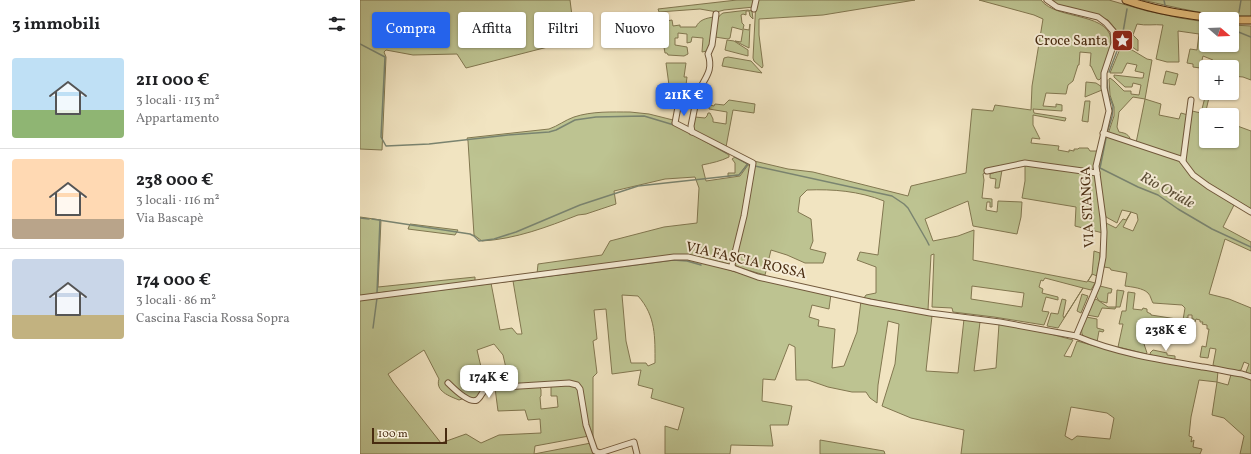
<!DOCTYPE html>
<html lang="it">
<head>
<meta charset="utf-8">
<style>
	body { margin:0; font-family:Vollkorn,serif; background:#f6f6f6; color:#202124; height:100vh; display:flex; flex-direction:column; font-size:15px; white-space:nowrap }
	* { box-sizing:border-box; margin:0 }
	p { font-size:13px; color:#757577 }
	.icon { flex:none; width:22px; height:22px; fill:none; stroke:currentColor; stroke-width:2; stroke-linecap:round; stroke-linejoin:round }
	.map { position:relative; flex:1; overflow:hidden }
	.drawer { display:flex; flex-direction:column; background:#fff; width:360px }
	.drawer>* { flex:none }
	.top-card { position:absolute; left:12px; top:12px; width:380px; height:36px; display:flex; gap:8px }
	.needle { width:26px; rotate:109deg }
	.buttons { position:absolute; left:839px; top:12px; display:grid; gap:8px }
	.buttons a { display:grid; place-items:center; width:40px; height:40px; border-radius:4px; background:#fff; box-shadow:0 1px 3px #0004; font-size:20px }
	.scale { position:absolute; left:12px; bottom:10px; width:75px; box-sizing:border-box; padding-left:4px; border:2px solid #482b10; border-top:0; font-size:11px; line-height:14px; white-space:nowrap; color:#482b10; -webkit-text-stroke:3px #f6edd7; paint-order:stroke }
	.price { position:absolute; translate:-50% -34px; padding:0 9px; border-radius:8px; background:#fff; color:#222; font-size:13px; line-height:26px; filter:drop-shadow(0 1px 2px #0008) }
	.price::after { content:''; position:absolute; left:50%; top:24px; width:12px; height:9px; margin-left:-6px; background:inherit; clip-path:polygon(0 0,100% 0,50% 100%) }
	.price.on { background:#2563eb; color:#fff }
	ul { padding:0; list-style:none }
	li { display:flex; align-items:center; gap:12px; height:100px; padding:0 12px }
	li+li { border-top:1px solid #e0e0e0 }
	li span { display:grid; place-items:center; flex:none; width:112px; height:80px; border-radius:4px; color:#555 }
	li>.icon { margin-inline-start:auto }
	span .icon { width:48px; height:48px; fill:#fffc; stroke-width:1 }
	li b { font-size:17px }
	h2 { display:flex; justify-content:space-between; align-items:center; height:48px; padding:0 12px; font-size:17px }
	.chip { padding:0 14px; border-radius:4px; background:#fff; box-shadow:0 1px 3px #0004; font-size:14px; line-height:36px }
	.chip.on { background:#2563eb; color:#fff }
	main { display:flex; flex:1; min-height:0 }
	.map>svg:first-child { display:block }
	.green { fill:#bdc391; stroke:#827750; fill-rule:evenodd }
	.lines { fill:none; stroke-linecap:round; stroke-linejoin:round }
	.stream { stroke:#7a8470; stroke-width:1.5 }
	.minor-casing { stroke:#72593c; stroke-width:7 }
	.highway-casing { stroke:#482b10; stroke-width:9 }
	.minor { stroke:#f6edd7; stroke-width:5 }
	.highway { stroke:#e8c280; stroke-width:7 }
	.labels { text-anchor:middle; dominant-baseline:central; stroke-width:4; stroke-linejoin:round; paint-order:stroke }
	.poi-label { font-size:14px; fill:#482b10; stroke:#f6edd7; text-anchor:end }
	.street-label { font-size:14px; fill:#482b10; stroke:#f6edd7 }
	.water-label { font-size:15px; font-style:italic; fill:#5d5038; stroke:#f6edd7 }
</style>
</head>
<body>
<main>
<section class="drawer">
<h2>3 immobili<svg class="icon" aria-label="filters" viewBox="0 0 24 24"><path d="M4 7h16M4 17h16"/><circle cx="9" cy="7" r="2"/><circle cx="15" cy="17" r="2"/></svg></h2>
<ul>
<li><span style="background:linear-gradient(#bfe0f5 65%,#8fb573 0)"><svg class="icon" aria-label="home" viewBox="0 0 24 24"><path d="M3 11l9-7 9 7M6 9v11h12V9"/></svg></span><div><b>211 000 €</b><p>3 locali · 113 m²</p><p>Appartamento</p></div></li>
<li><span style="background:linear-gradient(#ffd9b3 75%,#b9a48a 0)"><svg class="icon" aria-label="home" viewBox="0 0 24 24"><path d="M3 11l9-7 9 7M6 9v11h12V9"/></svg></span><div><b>238 000 €</b><p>3 locali · 116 m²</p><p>Via Bascapè</p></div></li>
<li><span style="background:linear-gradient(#c9d6e8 70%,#c2b280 0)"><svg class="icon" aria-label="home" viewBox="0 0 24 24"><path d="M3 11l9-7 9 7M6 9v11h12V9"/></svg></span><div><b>174 000 €</b><p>3 locali · 86 m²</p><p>Cascina Fascia Rossa Sopra</p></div></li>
</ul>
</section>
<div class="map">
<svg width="891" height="454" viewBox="0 0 891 454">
	<rect width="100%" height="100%" fill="#f1e4c1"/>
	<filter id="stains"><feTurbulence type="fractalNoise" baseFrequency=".005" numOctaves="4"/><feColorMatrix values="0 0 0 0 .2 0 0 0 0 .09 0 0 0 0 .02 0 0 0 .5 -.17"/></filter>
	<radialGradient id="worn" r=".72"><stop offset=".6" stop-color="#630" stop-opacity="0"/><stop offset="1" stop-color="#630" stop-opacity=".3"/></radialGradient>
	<g class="green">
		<polygon points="0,0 210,0 215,40 106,68 97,54 53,55 26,50 24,52 26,57 22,150 0,149"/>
		<polygon points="377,0 394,0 394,7 364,10 357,12 340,9 299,12 298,9"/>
		<polygon points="396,0 555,0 463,15 399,19 399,35 403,66 402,68 394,61 393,58"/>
		<path d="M619 0H681C696 21 755 11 751 45 749 56 744 68 741 78L739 80 737 79 731 66H730L731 53 720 52 719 65H718L713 81 708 85 706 94 686 93 683 106 696 107V104L702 105V111L673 109 674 113 706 118 705 121 673 115V125L680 139 672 138 671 143 699 146 698 150 709 152V150L714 151V149H718L719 148H728L730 151H737L734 172 664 162 626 172 623 174 624 180 622 198 632 199V207H630V202H627L626 210 637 212 638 201 662 202 661 217 657 234 613 226 608 201 565 219 573 241 598 236 614 230 613 260 727 282 732 275 734 251 740 253V262L745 254 746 223 756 228 763 219 766 220 771 212 762 210 757 223 746 217 741 198 738 168 744 137 747 136 820 160 855 193 874 205 863 227 891 242V251L865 239 849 294 869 299 891 308V375L887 374 886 372 889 364 884 362 881 370C873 372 861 369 853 365L856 349 850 348 848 358 840 357 842 346 846 347 849 329H847V325L842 324 843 322H840V320L836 319 835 322 834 321V319H832V315H828V318H826L825 325H821L818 339H800L801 334 790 332 789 337H786L784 344 787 353 786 354 758 347 763 324H759L762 311H766L768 292 775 293 773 309 782 310 783 308 787 309V312L791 314V315L823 320 825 308 822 305 793 303C791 300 791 296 788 293 783 288 772 287 765 286L767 273 751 270 750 268 744 267 745 255 739 263 737 276 732 274 728 281 735 283 731 290 723 288 698 328 687 326 691 313 698 314 702 299 706 300 703 316 704 318 723 288 685 278 683 281 681 280 679 287 683 289 682 293 698 297V300L686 297 682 311 689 312 684 325 634 317 593 312 592 308 572 307 574 254 571 255 568 310 504 298 506 295 516 293V267L497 260 500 252 518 255 524 201C499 191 473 189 447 190L440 197 438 212 451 219 453 241 450 249 466 253 463 263H445L427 255 411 250 405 275 380 268 375 265 394 161 428 169 453 172 548 196 551 186 606 173 612 109 633 111 635 105 671 110 672 86 683 19 674 15ZM771 212 777 214 778 220 773 231 763 227ZM612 286 664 293 662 307 611 299Z"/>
		<path d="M690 0H749L787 11 820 18 846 22V45H872V25L891 26V80L883 77 872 76V67H859L853 60 843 56 840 68 833 67V64L827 63 830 49 837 50 839 34 818 31 819 62H807L796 59 803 25C794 24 786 26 777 24L773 35 778 40V51L765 42V40L760 39 759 33 748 20 741 17 697 5Z"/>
		<path d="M782 0H891V18C854 17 818 8 782 0Z"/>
		<path d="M388 10 392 11 393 19 390 16 389 11H386V15L383 14 381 15 382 23 384 25 383 29 389 30 390 24 389 48 375 41 381 42 383 30 372 27 370 38 368 39 355 37C356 29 355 17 363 13Z"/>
		<path d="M299 14 301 22 312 20 313 26 320 25V27H336C339 20 346 18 354 17L349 48H348L347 51 342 52 343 38 332 37 331 42 327 43V34L318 33V38H315V45L327 47 328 54 324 56 308 55 307 53H305L301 30 297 28 279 30 278 17Z"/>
		<polygon points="367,40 374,41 388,50 388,56 365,50"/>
		<path d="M762 44 787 59 792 60 785 99 801 104 799 115 819 119 821 113 828 115 822 157 776 143 785 99 773 97 759 112 757 127 759 132C765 133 769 134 771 141L748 134 754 116V107L750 95 749 79 750 78 754 81 764 91H771V94L779 95 781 85 773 83 772 87H765L754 77V75L780 78H783L784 73 775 71 777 65 767 63 762 73H750Z"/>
		<polygon points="368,57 391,61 402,73 362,66 364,58"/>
		<polygon points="306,63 326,63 324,77 327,77 326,85 330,86 329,91 321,91 321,84 312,84 311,100"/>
		<polygon points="806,71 818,74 815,85 803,83"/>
		<polygon points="726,82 736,83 742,87 742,90 725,97"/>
		<polygon points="846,93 850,93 845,115 846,141 872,141 872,124 891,131 891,209 840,178 834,173 825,161 832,111 841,113"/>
		<polygon points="369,100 395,104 394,113 373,110 366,147 334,131 332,125 335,117 345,118 347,116 348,113 350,113 353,119 353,122 366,124 367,112 349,109 349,106 340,104 337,101 350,103 350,105 354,106 355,104 364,105"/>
		<polygon points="725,101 730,101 728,122 722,121"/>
		<path d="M270 112 289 114 313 120 312 123 369 155V157C361 161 352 163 342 165L346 181 380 176 388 165H390L379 232 369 266 329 256 177 274 178 264 242 255 250 241 304 227 337 223 339 188 335 177 305 179 254 191 256 204 226 214 218 215C187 227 156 239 122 241L114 235 108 141 107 138 189 129C198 126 205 120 214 117 232 111 252 112 270 112Z"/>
		<polygon points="375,157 387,164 379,175 368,176 368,173 375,173 375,163 372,159"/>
		<polygon points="665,163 734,173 743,233 715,226 716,207 662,198 665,181"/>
		<polygon points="642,170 639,188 635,188 636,179 630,178 630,174"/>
		<path d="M0 217 21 220 18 287 115 277V282L17 293 131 283 140 330 152 328 157 334H162L153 281 314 259H328L346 263 406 281 471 294 469 309 452 305 449 317 459 320 458 326 475 329 472 368 484 366 497 332 501 301 572 316 566 371 598 373 604 319 620 322 614 371 636 368 639 324 687 333 713 340 704 356 711 357 717 341 760 353 858 371 857 382 868 385 872 371 891 378V454H880L884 436 864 418 852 415 857 382 839 380 831 417 829 436 832 437 831 442 834 440 833 447 842 449 840 454H601L604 430 551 418 522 406 535 364 539 324 528 321 518 385 517 403 510 398 506 392H492L468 387 448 380H436L435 347 429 344 415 380 403 379 402 401 432 406 428 425H410L413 446 371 445 370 454H305V426L318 430 324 408 291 398 293 389 278 385 281 370 252 374 246 309 234 310 237 339 233 341 237 373 233 377V440L227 424 222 390 218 383 209 382 150 386 143 355 134 344 117 350 126 388 118 399 105 398 99 400C89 396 75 391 79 379L64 350 28 374 33 382 81 443 106 434 121 443 139 435 181 433 180 419 168 420 165 410 138 411 135 388 180 387 181 390V396L180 397 181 409 198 407 197 396H191V386L212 385 217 387 229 436 175 446 174 454 231 443 233 454H0ZM262 295 278 296C296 316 295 337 295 363L288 366 286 363H271L266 341ZM711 407 747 413 754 418 750 439 717 436 712 440 705 436Z"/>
		<polygon points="50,224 98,230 95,235 48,229"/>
		<polygon points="740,286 752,289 751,293 748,293 747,303 739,301 736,296"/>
		<polygon points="757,290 764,291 760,307 756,307 755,309 742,308 738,317 727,315 734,300 736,299 748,307 756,307"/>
		<polygon points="722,294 728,296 721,313 717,311"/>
		<path d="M726 317 737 319V328L744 330 743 332 739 331 737 342C719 336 719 335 726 317Z"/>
		<polygon points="793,350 807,353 807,355 815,356 815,359 814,360 791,355 790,353"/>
		<polygon points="460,440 524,451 525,454 460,454"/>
	</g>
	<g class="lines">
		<g class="stream">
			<polyline points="804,0 805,5"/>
			<polyline points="879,12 881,0"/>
			<polyline points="876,31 891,37"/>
			<polyline points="0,44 25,57 21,137 26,146 69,144 148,135 189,132 196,130 215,120 236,117 284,116 314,125"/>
			<polyline points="749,72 762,38 767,9"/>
			<polyline points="747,80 748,93 753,106 752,117 748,130"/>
			<polyline points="746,138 740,168 778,187 798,195 818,209 852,229 891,247"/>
			<polyline points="351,144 367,153"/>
			<polyline points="395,166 532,196 544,204 548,208 567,241 569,245"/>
			<polyline points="0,218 9,219"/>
			<polyline points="12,219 110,234 114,236 119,241 134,239 156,232 220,205 278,186 379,175 388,164 375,157"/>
			<polyline points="17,293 20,220"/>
			<polyline points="56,293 313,260 327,261 341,265"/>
			<polyline points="13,328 17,298 19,298"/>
		</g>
		<defs>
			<g id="minor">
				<polyline points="687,0 697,7 738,17 746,23 753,31 754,43 744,73 744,88 749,111 736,166 743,218 744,232 743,257 738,284 716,336"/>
				<polyline points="394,9 396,0"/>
				<polyline points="326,92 318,107 315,123 393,163 384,216 372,265 373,268"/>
				<path d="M338 93C344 78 354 72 348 54L352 45 356 14"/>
				<polyline points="332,132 331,126 336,101"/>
				<polyline points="743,133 821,159 833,175 848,186 891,212"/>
				<polyline points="823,161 831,100"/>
				<polyline points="627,171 665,163 737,173"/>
				<path d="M0 298 314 257H328L373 268 398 277 510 302 570 313 640 322 716 336C756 353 800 360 843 367 856 369 869 372 882 374L891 377"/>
				<path d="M88 383C93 388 109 404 117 400 121 398 122 391 127 388L209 383 217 385 220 389 226 425 235 451 240 453 274 442 277 454"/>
			</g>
			<g id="highway">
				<path d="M766 0C797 11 828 15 860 19"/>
				<polyline points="872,20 891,20"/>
			</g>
		</defs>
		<use href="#minor" class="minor-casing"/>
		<use href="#highway" class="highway-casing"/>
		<use href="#minor" class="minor"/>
		<use href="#highway" class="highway"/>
	</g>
	<defs>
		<symbol id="sight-square" viewBox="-11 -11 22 22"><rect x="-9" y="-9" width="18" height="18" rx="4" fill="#8f2418" stroke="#f6edd7"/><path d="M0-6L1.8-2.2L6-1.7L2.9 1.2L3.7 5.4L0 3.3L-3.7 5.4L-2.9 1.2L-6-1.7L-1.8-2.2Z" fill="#fff"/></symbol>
	</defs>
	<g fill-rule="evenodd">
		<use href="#sight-square" x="750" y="28" width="25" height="25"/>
	</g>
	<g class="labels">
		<g class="poi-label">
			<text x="748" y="41">Croce Santa</text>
		</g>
		<g class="street-label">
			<text transform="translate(728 207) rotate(-93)">VIA STANGA</text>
			<text transform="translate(386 261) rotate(13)">VIA FASCIA ROSSA</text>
		</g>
		<g class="water-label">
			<text transform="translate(807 191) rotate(29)">Rio Oriale</text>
		</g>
	</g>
	<rect width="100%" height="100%" filter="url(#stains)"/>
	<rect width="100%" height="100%" fill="url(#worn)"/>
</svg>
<div class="buttons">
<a><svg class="needle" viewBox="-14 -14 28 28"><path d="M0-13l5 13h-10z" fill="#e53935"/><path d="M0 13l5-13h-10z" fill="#757577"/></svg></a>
<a>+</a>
<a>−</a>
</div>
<div class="scale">100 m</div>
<b class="price on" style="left:324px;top:117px">211K €</b>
<b class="price" style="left:806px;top:352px">238K €</b>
<b class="price" style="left:129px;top:399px">174K €</b>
<div class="top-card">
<a class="chip on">Compra</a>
<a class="chip">Affitta</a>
<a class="chip">Filtri</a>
<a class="chip">Nuovo</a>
</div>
</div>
</main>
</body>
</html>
